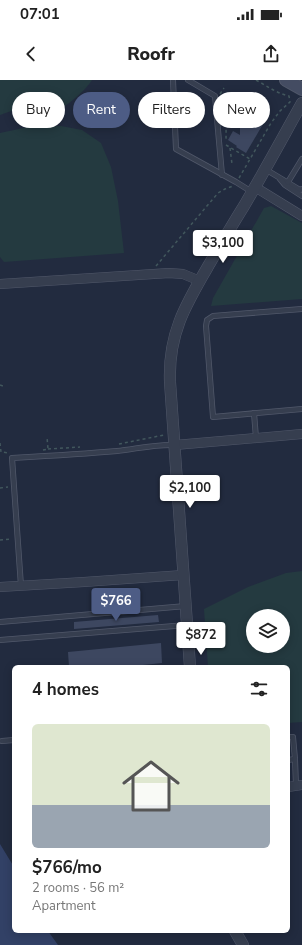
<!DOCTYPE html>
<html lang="en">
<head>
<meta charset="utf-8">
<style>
	body { margin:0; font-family:"Nunito Sans",sans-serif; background:#f2f2f2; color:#222; height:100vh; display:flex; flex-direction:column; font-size:15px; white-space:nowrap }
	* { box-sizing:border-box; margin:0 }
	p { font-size:13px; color:#767676 }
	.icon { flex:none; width:22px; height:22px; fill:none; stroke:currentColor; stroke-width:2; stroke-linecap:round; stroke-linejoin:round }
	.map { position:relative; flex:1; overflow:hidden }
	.details { position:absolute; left:12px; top:585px; width:278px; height:268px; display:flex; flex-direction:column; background:#fff; border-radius:6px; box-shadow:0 2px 10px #0003 }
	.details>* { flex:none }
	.banner { position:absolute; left:12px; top:12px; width:278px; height:36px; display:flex; gap:8px }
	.fabs { position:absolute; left:246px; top:529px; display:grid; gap:8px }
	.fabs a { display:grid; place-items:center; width:44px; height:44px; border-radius:50%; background:#fff; box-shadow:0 2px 10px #0003; font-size:20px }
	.price { position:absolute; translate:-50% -34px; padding:0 9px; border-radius:4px; background:#fff; color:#222; font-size:13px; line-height:26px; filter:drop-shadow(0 1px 2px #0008) }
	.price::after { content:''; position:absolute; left:50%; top:24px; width:12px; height:9px; margin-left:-6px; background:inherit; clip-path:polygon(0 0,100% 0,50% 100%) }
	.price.selected { background:#4d5c85; color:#fff }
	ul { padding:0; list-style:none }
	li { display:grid; align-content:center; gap:8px; height:212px; padding:0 20px }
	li+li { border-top:1px solid #e0e0e0 }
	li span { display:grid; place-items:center; height:124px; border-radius:6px; color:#555 }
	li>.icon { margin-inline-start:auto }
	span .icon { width:72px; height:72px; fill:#fffc; stroke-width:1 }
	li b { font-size:17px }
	h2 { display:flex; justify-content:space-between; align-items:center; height:48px; padding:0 20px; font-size:17px }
	.pill { padding:0 14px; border-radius:18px; background:#fff; box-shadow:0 2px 10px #0003; font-size:14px; line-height:36px }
	.pill.selected { background:#4d5c85; color:#fff }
	.status { display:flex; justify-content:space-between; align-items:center; height:28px; padding:0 20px; background:#fff; direction:ltr }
	.status svg { height:11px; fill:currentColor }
	header { display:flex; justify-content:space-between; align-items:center; height:52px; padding:0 20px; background:#fff; font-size:18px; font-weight:800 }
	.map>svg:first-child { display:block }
	.green { fill:#243a40; fill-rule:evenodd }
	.water { fill:#324166 }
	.building { fill:#3d4760 }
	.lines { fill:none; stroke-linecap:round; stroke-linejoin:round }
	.service-casing { stroke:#51586a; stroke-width:6 }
	.minor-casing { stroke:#51586a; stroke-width:10 }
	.tertiary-casing { stroke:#51586a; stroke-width:12 }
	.secondary-casing { stroke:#51586a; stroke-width:14 }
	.path { stroke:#42575d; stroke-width:1.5; stroke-dasharray:3 3; stroke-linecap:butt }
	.service { stroke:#363e4f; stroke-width:4.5 }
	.minor { stroke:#363e4f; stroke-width:9 }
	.tertiary { stroke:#363e4f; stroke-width:11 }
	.secondary { stroke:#444c62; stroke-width:12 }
</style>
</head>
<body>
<div class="status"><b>07:01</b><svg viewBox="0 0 49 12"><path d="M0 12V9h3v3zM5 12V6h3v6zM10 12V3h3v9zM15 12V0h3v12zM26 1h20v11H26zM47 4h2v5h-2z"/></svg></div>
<header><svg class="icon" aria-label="back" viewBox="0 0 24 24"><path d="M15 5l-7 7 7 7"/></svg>Roofr<svg class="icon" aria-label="share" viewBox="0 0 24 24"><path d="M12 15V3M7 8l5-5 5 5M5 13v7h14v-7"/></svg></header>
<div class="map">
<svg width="302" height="865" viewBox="0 0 302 865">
	<rect width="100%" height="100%" fill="#222b3f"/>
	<g class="green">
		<path d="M0 0H92C83 14 62 30 46 36 38 40 25 40 16 42L14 30 0 35Z"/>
		<polygon points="61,46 82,50 101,63 111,87 118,121 124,173 4,182 0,177 0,53 28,47"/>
		<polygon points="271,126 302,143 302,219 211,226 213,218 264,128"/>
		<path d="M302 491V642L288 643V587H208L204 529 248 507 286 493ZM253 536H283V566H253Z"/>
	</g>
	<polygon class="water" points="0,764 14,787 14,851 48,851 58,865 0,865"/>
	<g class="building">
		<polygon points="240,18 250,19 252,23 252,29 265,37 264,38 266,39 246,73 236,67 237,66 228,60 233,51 240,55 240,38 234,37 232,35 231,30 231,28 234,25 240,23"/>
		<polygon points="158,535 159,542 74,549 74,542"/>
		<polygon points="161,563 162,583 124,587 69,587 68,572"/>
	</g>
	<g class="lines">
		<defs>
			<g id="service">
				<polyline points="173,0 176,69 236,102 252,112"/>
				<polyline points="188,0 215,16 222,95"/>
				<polyline points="265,89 300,110 302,109"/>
				<polyline points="280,99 285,105 302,116"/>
				<polyline points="288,102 302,79"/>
				<polyline points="302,229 213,236 207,240 206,246 213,337 302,329"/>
				<polyline points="254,333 256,358"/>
				<path d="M21 506 12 378C47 376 82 374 117 371 136 369 155 364 175 365"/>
				<polyline points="0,542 186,526"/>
				<polyline points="0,560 187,545"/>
				<polyline points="288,657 293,657 295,679"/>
				<polyline points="2,661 14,660"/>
				<polyline points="288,680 295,679 296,706"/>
			</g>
			<g id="minor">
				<polyline points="255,107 302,136"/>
				<polyline points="0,204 169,193 183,194 200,201"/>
				<polyline points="175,365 302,354"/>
				<polyline points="0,507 84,502 183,495"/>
				<polyline points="288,707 302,705"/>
			</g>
			<g id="tertiary">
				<path d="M190 587 170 302C168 253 186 224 210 183 221 164 232 145 244 126 264 92 283 57 302 23"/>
				<polyline points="235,851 243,865"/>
			</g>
			<polyline id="secondary" points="286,0 302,9"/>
		</defs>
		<use href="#service" class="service-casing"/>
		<use href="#minor" class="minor-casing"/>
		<use href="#tertiary" class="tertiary-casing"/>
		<use href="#secondary" class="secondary-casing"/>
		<g class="path">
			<polyline points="220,14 224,8"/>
			<path d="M222 26C227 36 226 50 226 61"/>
			<polyline points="226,42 240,41"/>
			<polyline points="226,65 250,79"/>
			<polyline points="230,68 232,84"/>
			<path d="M239 98 271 43 280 31 290 22 289 16C276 13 267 6 256 0"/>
			<polyline points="156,186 218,113 225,109 233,106"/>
			<polyline points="0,305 3,306"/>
			<polyline points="0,363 1,372 10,373"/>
			<polyline points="119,364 164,355"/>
			<polyline points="48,369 80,367"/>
			<polyline points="43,370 48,369 47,357"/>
			<polyline points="0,408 8,407"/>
			<polyline points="0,460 12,459"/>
		</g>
		<use href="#service" class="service"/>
		<use href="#minor" class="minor"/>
		<use href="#tertiary" class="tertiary"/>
		<use href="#secondary" class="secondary"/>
	</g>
</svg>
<div class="fabs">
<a><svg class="icon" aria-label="layers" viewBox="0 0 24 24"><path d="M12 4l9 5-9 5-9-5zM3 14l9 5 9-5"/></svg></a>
</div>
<b class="price" style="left:223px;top:184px">$3,100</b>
<b class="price" style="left:190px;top:429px">$2,100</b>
<b class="price selected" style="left:116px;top:542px">$766</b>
<b class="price" style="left:201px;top:576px">$872</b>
<div class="banner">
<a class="pill">Buy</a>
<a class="pill selected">Rent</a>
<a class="pill">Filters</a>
<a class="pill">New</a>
</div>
<section class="details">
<h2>4 homes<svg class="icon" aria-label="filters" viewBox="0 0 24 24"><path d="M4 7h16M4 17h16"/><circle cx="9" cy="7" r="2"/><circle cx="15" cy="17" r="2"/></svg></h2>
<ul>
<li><span style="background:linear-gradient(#dfe7d0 65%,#9aa5b1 0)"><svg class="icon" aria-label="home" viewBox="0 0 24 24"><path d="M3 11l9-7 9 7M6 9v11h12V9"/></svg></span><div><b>$766/mo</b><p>2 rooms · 56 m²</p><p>Apartment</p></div></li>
</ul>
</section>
</div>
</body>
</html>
